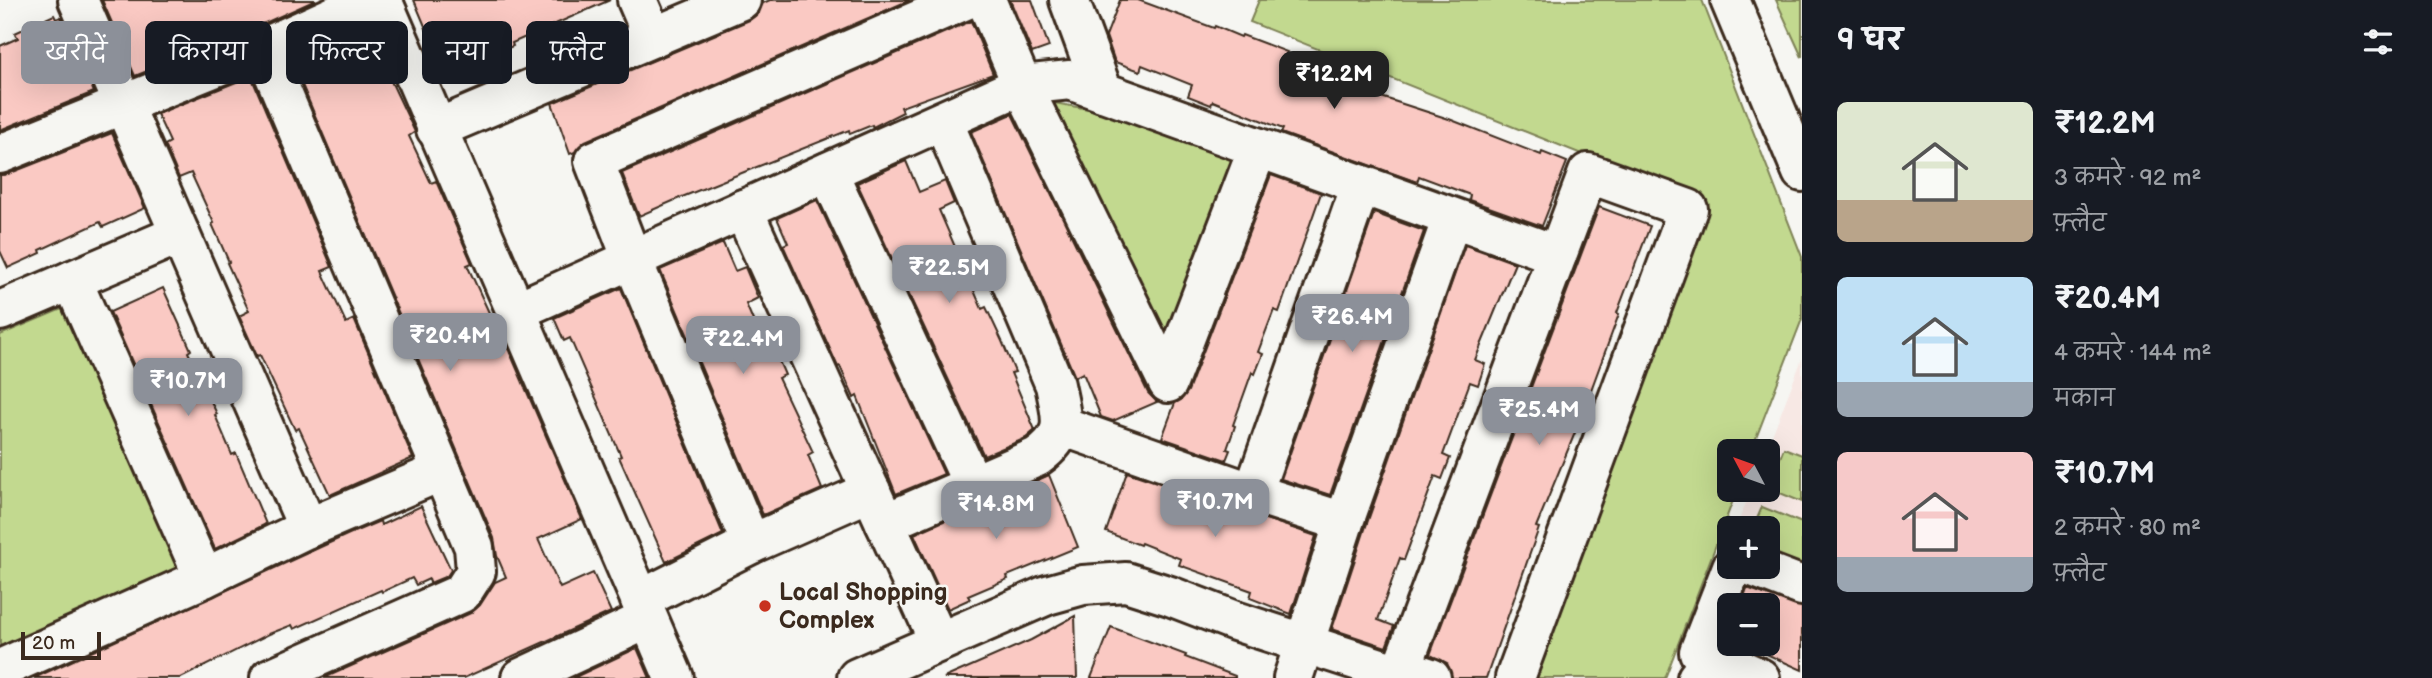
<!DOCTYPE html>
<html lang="hi">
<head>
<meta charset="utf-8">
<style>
	body { margin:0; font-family:"Balsamiq Sans","Playpen Sans Deva",sans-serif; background:#242831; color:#f1f3f6; height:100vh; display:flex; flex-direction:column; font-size:26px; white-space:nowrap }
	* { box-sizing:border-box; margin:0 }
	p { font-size:23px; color:#9ea1a6 }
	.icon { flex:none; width:38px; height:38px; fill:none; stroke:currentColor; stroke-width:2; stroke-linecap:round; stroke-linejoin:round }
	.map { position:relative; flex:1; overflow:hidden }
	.side { display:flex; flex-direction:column; background:#171b24; width:630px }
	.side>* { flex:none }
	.hud { position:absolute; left:21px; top:21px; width:665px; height:63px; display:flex; gap:14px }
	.needle { width:46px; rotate:311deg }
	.fabs { position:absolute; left:1717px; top:439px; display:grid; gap:14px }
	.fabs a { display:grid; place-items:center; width:63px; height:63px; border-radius:10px; background:#171b24; box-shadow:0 7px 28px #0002; font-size:35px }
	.scale { position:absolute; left:21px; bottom:18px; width:80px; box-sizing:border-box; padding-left:7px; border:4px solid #3b2a1e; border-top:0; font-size:19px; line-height:24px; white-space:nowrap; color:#3b2a1e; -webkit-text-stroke:5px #f6f6f2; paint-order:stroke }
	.price { position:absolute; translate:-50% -60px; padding:0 16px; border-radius:14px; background:#8c9099; color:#fff; font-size:23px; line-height:46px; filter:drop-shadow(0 2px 4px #0008) }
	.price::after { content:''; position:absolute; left:50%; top:42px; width:21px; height:16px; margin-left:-10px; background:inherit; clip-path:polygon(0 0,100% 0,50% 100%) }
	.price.current { background:#222; color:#fff }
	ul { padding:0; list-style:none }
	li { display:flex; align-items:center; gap:21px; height:175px; padding:0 35px }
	li span { display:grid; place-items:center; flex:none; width:196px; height:140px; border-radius:10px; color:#555 }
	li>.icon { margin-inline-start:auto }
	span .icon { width:84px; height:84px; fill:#fffc; stroke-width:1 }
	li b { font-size:30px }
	h2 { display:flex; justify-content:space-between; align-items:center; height:84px; padding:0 35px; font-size:30px }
	.chip { padding:0 24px; border-radius:10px; background:#171b24; box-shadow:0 7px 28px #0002; font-size:24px; line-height:63px }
	.chip.current { background:#8c9099; color:#fff }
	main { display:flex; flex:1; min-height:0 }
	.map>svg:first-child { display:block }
	.built { fill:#f7e8e4 }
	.green { fill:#c2d98f; stroke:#7e8256; stroke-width:2 }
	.building { fill:#fac9c3; stroke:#3b2a1e; stroke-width:2 }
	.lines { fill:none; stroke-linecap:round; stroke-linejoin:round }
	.minor-casing { stroke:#3b2a1e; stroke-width:44 }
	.minor { stroke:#f6f6f2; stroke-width:38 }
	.poi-dot { fill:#c8321e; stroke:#f6f6f2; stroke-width:2.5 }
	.labels { text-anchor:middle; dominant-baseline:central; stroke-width:5; stroke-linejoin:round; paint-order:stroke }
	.poi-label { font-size:24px; font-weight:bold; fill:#3b2a1e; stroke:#f6f6f2; text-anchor:start }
</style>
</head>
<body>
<main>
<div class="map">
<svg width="1802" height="678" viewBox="0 0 1802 678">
	<rect width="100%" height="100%" fill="#f6f6f2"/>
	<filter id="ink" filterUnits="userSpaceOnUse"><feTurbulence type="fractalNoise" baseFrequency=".0143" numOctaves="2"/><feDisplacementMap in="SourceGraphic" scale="14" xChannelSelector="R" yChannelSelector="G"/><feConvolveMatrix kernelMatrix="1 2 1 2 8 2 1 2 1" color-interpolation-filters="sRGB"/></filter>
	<g filter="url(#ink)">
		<polygon class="built" points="1802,359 1802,581 1768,567 1768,528 1736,528 1751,490 1768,490 1766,451"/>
		<g class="green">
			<polygon points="1259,0 1702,0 1802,257 1802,319 1751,451 1729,452 1729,490 1737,490 1665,678 1515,678 1692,198 1250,22"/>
			<polygon points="1776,0 1802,0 1802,57"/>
			<polygon points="1043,101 1122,115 1253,163 1168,383"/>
			<polygon points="90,297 211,574 0,669 0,335"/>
			<polygon points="1784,448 1802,455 1802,502 1768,488"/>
			<polygon points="1762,507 1802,523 1802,570 1768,556 1768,528 1753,528"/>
		</g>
		<g class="building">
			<polygon points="102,0 316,0 254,28 135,76"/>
			<polygon points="414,0 610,0 512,43 513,46 445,74"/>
			<polygon points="770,0 910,0 585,141 575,152 570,154 552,103 750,20 759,13 763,3"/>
			<polygon points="1010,0 1032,0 1049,47 1032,53"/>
			<polygon points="1120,0 1138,0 1214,28 1215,26 1241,37 1242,35 1287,52 1285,58 1373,91 1372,94 1449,119 1541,155 1542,152 1567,162 1542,226 1469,200 1470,195 1419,176 1417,182 1281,133 1283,129 1213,101 1211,105 1188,96 1192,85 1142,65 1140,71 1115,62 1106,36"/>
			<polygon points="54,15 56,19 61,17 94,92 0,130 0,46 18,38 15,33"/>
			<polygon points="971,21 993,74 901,107 903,112 873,127 872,125 850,134 849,130 682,197 639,216 622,173"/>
			<polygon points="365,26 415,132 409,136 431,183 436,181 472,263 467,265 491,317 494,316 582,519 538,539 560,588 593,573 611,612 464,678 324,678 471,613 480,605 495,582 506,577 497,556 494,538 291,59"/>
			<polygon points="251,76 332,267 322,271 346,323 354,319 413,458 330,495 299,428 295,430 260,355 257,356 239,316 249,311 227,263 229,262 212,224 214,223 191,173 179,178 165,145 170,142 157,114"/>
			<polygon points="1012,114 1148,393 1157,402 1113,421 1101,417 1083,373 1075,377 971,132"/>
			<polygon points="112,133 145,208 103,227 100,222 40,250 41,253 8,268 0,251 0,175 8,174"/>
			<polygon points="906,161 919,192 945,181 954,203 939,210 982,309 986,307 1002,341 1015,372 1011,373 1035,430 1026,438 984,456 857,183"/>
			<polygon points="1271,175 1321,193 1279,312 1274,310 1258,352 1263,354 1255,374 1252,372 1233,425 1235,426 1227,449 1230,450 1226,460 1162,438 1175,403 1181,400 1188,391"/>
			<polygon points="817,200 944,474 896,494 857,396 854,398 840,366 838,367 783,245 788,243 777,218"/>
			<polygon points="1599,207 1650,226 1617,313 1619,314 1577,428 1536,527 1539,528 1486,678 1452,678 1447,663 1430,655"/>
			<polygon points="1374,213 1424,231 1330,495 1281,479"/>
			<polygon points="723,243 735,271 745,267 758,298 746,304 765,349 772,345 785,375 778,378 813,452 808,455 822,489 763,515 660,270"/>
			<polygon points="1465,245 1515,263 1475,360 1485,364 1478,385 1470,382 1443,455 1450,458 1442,479 1435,476 1404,560 1400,558 1378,620 1394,626 1386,647 1332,629 1365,529"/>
			<polygon points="163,288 191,350 188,352 217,414 215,415 232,455 236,453 266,524 215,549 110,312"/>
			<polygon points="621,288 723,534 666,562 619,457 621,456 570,338 564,341 554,318"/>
			<polygon points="1127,472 1316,536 1291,614 1250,598 1252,591 1179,565 1181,559 1141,543 1140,545 1106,532"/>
			<polygon points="1049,475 1078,547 1007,576 1008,579 968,596 970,599 948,609 914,534"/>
			<polygon points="421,506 451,570 447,576 430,583 429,579 416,585 412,578 382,592 381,590 294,629 292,625 269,634 181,678 34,678 349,534 380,521 381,525"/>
			<polygon points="1747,588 1802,607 1802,670 1744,644 1768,644 1768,606 1741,606"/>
			<polygon points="1075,616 1077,678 944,678 1031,640"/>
			<polygon points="1111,627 1186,655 1185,657 1235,676 1235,678 1091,678"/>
			<polygon points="637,648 650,678 573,678"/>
		</g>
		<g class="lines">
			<defs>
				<g id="minor">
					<polyline points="78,0 308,528"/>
					<polyline points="382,0 674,678"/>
					<polyline points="637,0 653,37"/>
					<polyline points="986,0 1022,85 1168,383 1258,148"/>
					<polyline points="1069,0 1103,92"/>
					<polyline points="1730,0 1802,172"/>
					<polyline points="263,48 474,547 476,571 462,593 270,678"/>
					<polyline points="436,129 741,0"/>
					<polyline points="0,154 263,48 369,0"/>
					<polyline points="828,172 973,485"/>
					<polyline points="743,209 939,642"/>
					<polyline points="0,311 180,234"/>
					<polyline points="516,311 1022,85 1070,80 1557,255"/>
					<polyline points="1062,426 1253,493 1344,522"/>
					<polyline points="1253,493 1361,185"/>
					<path d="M885 523 1037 457C1069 434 1062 420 1055 385L943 121"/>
					<polyline points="751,544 632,259 594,161 965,0"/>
					<polyline points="1753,567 1802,586"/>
					<polyline points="204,578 308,528 442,471"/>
					<polyline points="640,600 751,544 871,491"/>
					<polyline points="1699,652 1732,567"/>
					<polyline points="1401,668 1431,678"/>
					<polyline points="0,669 204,578 72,280"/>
					<polyline points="521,678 648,619"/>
					<polyline points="857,678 1047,595 1083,585 1126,582 1170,596 1235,621 1399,674"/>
					<polyline points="1293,678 1344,522 1452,218"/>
					<polyline points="1398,678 1588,173 1688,209 1515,678"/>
					<polyline points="1697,678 1711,661 1720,660 1760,678"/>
				</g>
			</defs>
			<use href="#minor" class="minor-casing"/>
			<use href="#minor" class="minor"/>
		</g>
	</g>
	<circle class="poi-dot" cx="765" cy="606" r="7"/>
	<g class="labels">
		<g class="poi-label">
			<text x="779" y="592">Local Shopping<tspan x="779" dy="28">Complex</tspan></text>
		</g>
	</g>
</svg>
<div class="fabs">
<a><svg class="needle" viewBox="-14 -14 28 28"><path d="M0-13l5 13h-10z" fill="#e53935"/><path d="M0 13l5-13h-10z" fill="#9ea1a6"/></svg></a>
<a>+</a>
<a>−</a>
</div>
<div class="scale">20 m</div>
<b class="price current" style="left:1334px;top:111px">₹12.2M</b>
<b class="price" style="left:949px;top:305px">₹22.5M</b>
<b class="price" style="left:1352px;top:354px">₹26.4M</b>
<b class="price" style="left:450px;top:373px">₹20.4M</b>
<b class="price" style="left:743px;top:376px">₹22.4M</b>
<b class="price" style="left:188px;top:418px">₹10.7M</b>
<b class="price" style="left:1539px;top:447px">₹25.4M</b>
<b class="price" style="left:1215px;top:539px">₹10.7M</b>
<b class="price" style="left:996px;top:541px">₹14.8M</b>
<div class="hud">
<a class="chip current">खरीदें</a>
<a class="chip">किराया</a>
<a class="chip">फ़िल्टर</a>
<a class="chip">नया</a>
<a class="chip">फ़्लैट</a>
</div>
</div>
<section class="side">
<h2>9 घर<svg class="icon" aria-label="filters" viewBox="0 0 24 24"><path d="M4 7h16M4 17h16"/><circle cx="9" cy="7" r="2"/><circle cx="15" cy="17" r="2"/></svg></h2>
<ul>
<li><span style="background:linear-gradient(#dfe7d0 70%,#b9a48a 0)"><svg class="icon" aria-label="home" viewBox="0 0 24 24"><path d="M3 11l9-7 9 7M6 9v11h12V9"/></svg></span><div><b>₹12.2M</b><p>3 कमरे · 92 m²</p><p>फ़्लैट</p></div></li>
<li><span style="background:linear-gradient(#bfe0f5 75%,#9aa5b1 0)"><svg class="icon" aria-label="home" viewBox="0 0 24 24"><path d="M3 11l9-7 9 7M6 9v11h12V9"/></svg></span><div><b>₹20.4M</b><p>4 कमरे · 144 m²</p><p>मकान</p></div></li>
<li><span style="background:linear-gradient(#f6c9c9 75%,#9aa5b1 0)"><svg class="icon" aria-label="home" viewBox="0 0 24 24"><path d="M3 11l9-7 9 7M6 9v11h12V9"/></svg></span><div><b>₹10.7M</b><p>2 कमरे · 80 m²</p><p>फ़्लैट</p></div></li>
</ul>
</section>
</main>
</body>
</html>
